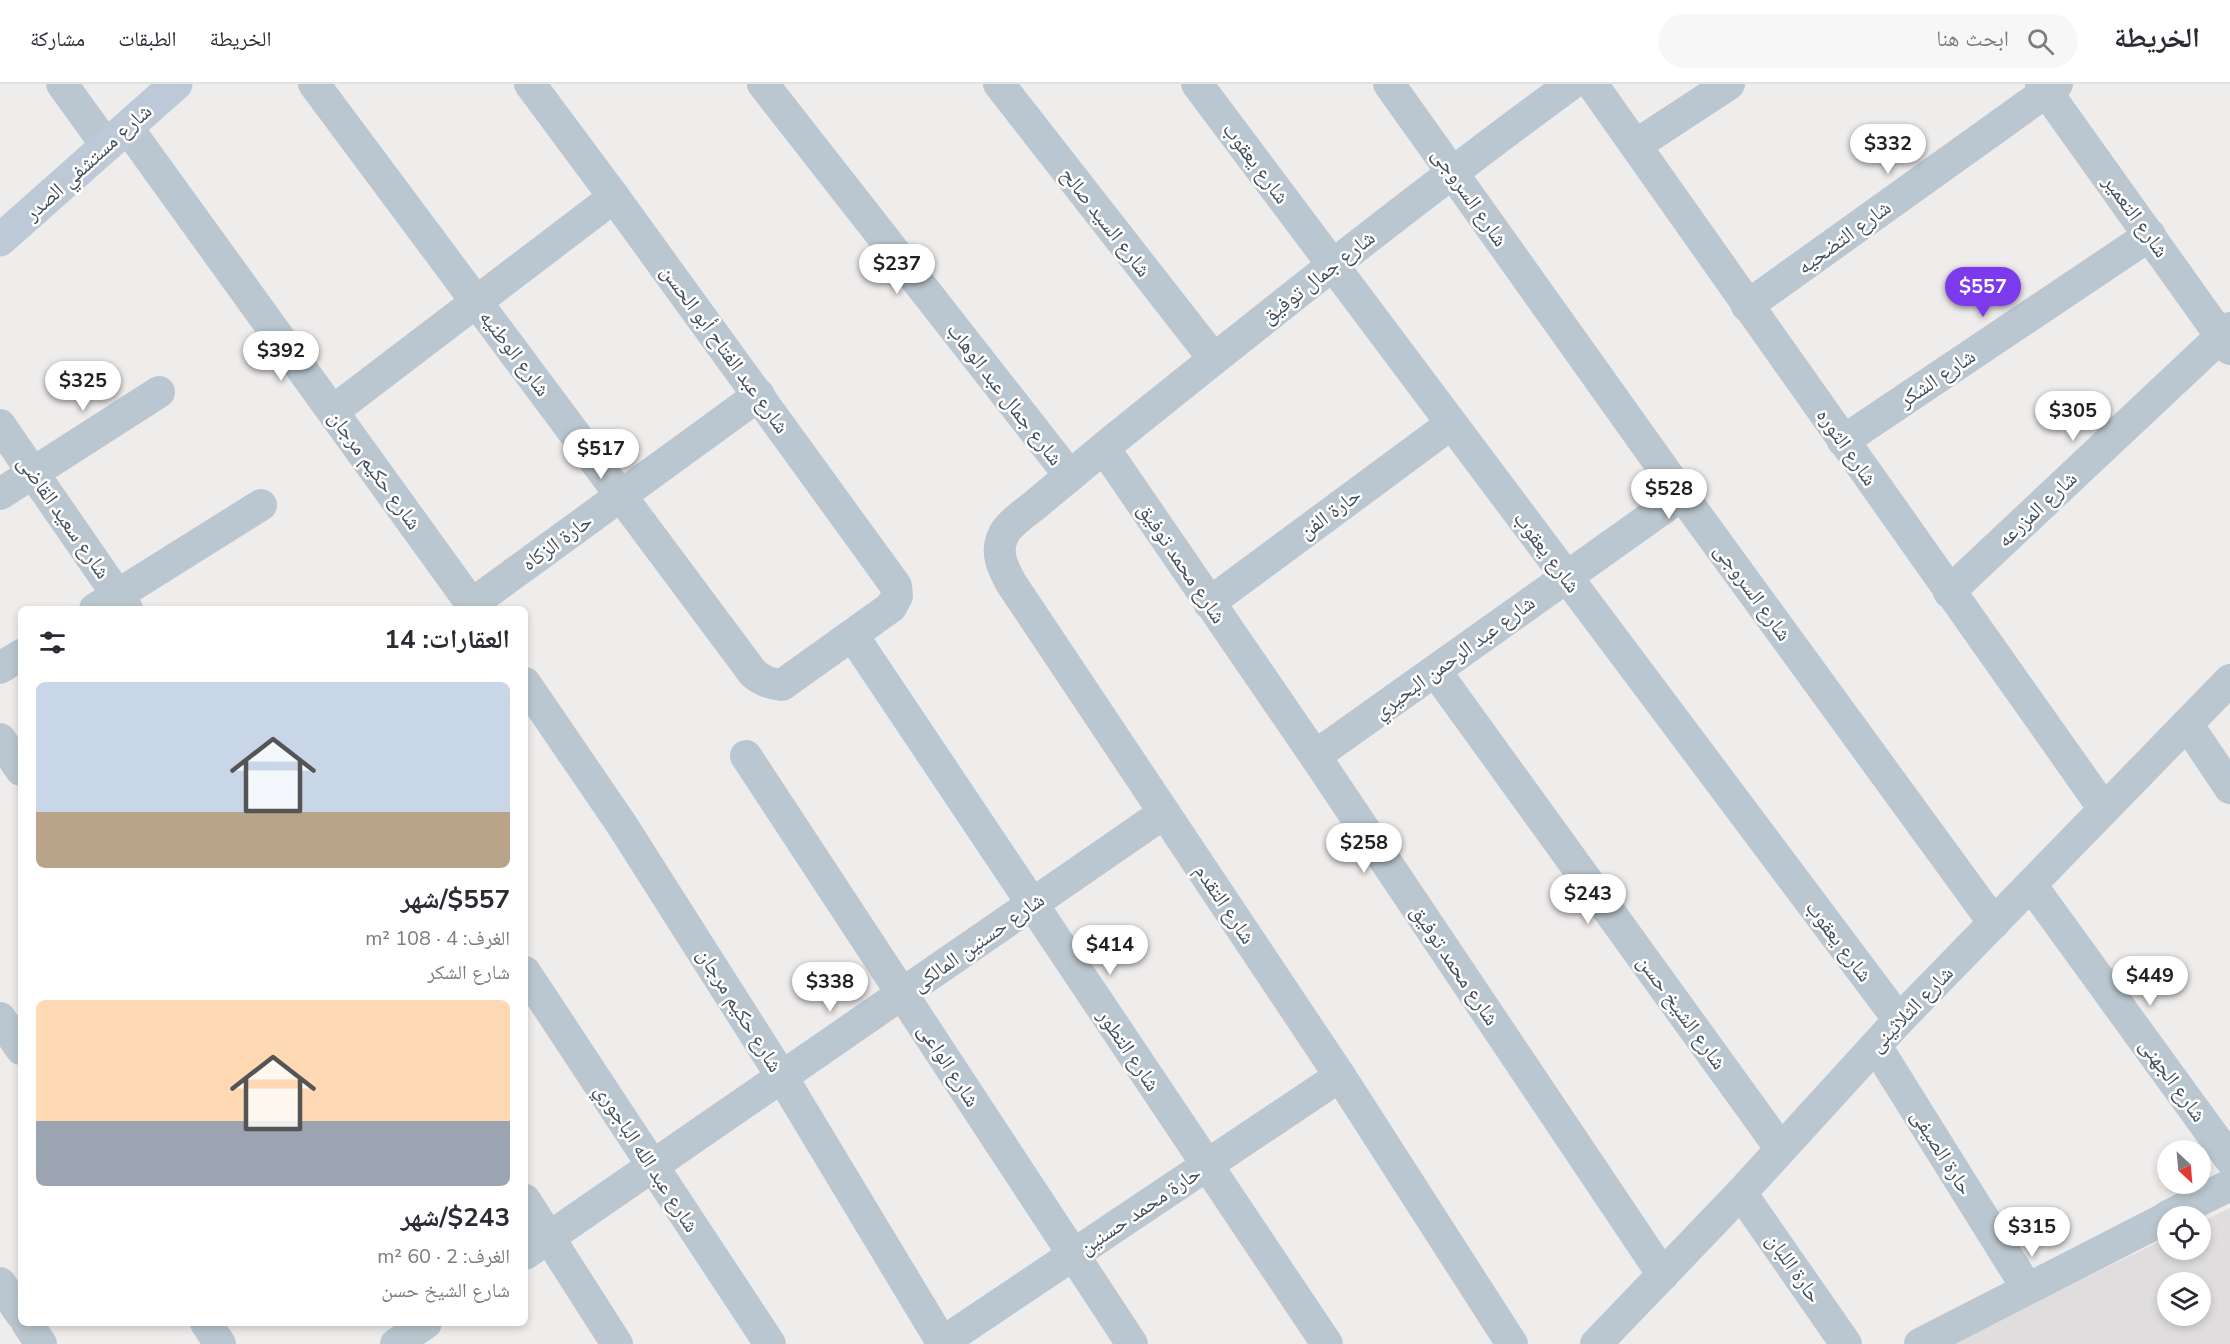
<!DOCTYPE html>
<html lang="ar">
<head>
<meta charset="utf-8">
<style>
	body { margin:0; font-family:"Nunito Sans","Noto Naskh Arabic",sans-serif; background:#f7f7f7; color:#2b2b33; direction:rtl; height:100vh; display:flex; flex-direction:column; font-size:22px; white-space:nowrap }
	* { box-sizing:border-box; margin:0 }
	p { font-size:20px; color:#7c7c81 }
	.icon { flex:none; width:33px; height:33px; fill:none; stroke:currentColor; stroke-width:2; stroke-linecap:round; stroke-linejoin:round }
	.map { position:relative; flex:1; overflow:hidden; direction:ltr }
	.sheet { position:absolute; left:18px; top:522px; width:510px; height:720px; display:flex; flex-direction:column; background:#fff; border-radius:9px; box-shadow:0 3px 9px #0003; direction:rtl }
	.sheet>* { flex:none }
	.needle { width:39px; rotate:154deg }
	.buttons { position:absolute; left:2157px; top:1056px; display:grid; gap:12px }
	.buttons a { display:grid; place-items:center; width:54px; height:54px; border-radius:50%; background:#fff; box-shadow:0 3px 9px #0003; font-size:30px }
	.price { position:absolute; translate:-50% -51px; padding:0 14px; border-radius:21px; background:#fff; color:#222; font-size:20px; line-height:39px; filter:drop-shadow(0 2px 3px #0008) }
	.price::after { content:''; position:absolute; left:50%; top:36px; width:18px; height:14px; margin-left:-9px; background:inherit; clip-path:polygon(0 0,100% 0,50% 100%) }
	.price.selected { background:#7c3aed; color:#fff }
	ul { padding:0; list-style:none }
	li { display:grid; align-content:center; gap:12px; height:318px; padding:0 18px }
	li span { display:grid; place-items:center; height:186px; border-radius:9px; color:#555 }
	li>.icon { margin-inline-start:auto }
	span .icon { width:108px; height:108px; fill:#fffc; stroke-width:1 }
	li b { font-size:26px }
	h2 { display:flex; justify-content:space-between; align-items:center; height:72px; padding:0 18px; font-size:26px }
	header { display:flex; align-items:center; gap:36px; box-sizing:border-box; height:84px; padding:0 30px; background:#fff; border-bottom:2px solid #e1e1e2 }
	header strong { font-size:28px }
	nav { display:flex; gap:33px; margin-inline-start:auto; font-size:21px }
	.search { width:420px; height:54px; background:#f7f7f7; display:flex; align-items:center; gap:15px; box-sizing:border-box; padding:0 21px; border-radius:33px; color:#7c7c81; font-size:22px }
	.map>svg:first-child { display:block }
	.education { fill:#e0ddde; fill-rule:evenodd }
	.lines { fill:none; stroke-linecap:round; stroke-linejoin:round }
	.street { stroke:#bbc7d0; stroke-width:32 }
	.secondary { stroke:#bdc9d7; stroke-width:33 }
	.labels { text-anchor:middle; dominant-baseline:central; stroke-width:5; stroke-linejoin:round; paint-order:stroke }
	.street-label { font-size:21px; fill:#434f5b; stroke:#fff }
</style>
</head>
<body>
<header>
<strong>الخريطة</strong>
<div class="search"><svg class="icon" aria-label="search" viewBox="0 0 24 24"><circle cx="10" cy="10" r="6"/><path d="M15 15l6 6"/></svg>ابحث هنا</div>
<nav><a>الخريطة</a><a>الطبقات</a><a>مشاركة</a></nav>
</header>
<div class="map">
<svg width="2230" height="1260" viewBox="0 0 2230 1260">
	<rect width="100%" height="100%" fill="#efecec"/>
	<path class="education" d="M2230 1124V1260H1948L2167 1154 2168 1166H2200L2201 1138ZM2168 1198H2200V1232H2168Z"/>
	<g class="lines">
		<g class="street">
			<polyline points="62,0 106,61"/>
			<path d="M314 0 753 589C762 597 770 600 782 601L891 523 897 512 896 502 614 113 530 0"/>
			<polyline points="763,0 1070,392"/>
			<polyline points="999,0 1214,275"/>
			<polyline points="1197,0 1899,936"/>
			<polyline points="1389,0 1682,411 1994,839"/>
			<polyline points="1592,0 2104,725"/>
			<polyline points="2041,0 2230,265"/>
			<polyline points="127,43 475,525"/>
			<polyline points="1636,61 1729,0"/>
			<polyline points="1747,222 2057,0"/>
			<polyline points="333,327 614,113"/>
			<polyline points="0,341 127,525"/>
			<polyline points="1843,357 2150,151"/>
			<polyline points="1104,364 1315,672 1663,1191"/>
			<polyline points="0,410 159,308"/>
			<polyline points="1949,508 2230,244"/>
			<polyline points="1209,519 1451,340"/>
			<polyline points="472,520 759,311"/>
			<polyline points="95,525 261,421"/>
			<polyline points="853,552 1327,1260"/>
			<polyline points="0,584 21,571"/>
			<polyline points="1436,588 1781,1065"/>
			<polyline points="525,599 622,741 782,993 943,1260"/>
			<polyline points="2187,640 2230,704"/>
			<polyline points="0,655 21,686"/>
			<polyline points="746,672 1132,1260"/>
			<polyline points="1315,672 1682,411"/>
			<polyline points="2031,801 2230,1075"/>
			<polyline points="525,888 770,1260"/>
			<polyline points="0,934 21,965"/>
			<polyline points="1876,962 2027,1204"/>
			<polyline points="1741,1109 1846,1260"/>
			<polyline points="525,1116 617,1260"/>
			<polyline points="2168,1132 2230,1101"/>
			<polyline points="525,1170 1164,729"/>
			<polyline points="0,1199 21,1230"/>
			<polyline points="27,1239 41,1260"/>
			<polyline points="206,1239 220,1260"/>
			<polyline points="396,1260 426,1239"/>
			<polyline points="940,1260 1340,992"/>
			<path d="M1512 1260 1340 992 1011 499C1003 484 995 469 1003 452 1008 440 1025 429 1035 421 1061 399 1087 378 1112 357 1263 235 1414 115 1571 0"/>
			<polyline points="1596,1260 1741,1109 1899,936 2230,596"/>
			<polyline points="1920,1260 2168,1133"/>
		</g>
		<polyline class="secondary" points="0,156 176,0"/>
	</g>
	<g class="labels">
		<g class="street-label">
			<text transform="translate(88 78) rotate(-42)">شارع مستشفي الصدر</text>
			<text transform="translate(1256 79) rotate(53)">شارع يعقوب</text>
			<text transform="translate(1470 113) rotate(55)">شارع السروجى</text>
			<text transform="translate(2136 132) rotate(54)">شارع التعمير</text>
			<text transform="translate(1106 138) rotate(52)">شارع السيد صالح</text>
			<text transform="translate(1844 153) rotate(-36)">شارع التضحيه</text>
			<text transform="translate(1318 193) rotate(-38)">شارع جمال توفيق</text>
			<text transform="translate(725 265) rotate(54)">شارع عبد الفتاح أبو الحسن</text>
			<text transform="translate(515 269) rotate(53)">شارع الوطنيه</text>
			<text transform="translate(1937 294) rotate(-34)">شارع الشكر</text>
			<text transform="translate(1005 310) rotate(52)">شارع جمال عبد الوهاب</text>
			<text transform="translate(1847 363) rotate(55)">شارع الثوره</text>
			<text transform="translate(375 386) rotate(54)">شارع حكيم مرجان</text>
			<text transform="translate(2037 425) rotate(-43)">شارع المزرعه</text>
			<text transform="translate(1330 429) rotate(-36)">حارة الفن</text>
			<text transform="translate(64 433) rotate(55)">شارع سعيد القاضى</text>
			<text transform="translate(557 458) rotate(-36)">حارة الزكاه</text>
			<text transform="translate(1547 468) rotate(53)">شارع يعقوب</text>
			<text transform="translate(1182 479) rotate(56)">شارع محمد توفيق</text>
			<text transform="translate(1753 508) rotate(54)">شارع السروجى</text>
			<text transform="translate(1454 573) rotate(-36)">شارع عبد الرحمن البحيري</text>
			<text transform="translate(1225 820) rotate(56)">شارع التقدم</text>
			<text transform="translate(1839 857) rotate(53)">شارع يعقوب</text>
			<text transform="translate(978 858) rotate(-35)">شارع حسنين المالكى</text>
			<text transform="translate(1455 881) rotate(56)">شارع محمد توفيق</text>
			<text transform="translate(1911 925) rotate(-46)">شارع الثلاثينى</text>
			<text transform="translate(740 926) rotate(58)">شارع حكيم مرجان</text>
			<text transform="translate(1682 928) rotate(54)">شارع الشيخ حسن</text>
			<text transform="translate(1129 966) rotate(56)">شارع التطور</text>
			<text transform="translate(949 981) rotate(57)">شارع الواعى</text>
			<text transform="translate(2173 996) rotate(54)">شارع الجهنى</text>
			<text transform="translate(1942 1068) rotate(58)">حارة الصيفى</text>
			<text transform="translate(647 1074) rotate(57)">شارع عبد الله الباجوري</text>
			<text transform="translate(1140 1126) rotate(-34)">حارة محمد حسنين</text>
			<text transform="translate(1794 1184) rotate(55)">حارة اللبان</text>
		</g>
	</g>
</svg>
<div class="buttons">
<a><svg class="needle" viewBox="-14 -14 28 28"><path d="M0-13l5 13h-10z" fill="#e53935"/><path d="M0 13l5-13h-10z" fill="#7c7c81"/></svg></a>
<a><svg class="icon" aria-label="locate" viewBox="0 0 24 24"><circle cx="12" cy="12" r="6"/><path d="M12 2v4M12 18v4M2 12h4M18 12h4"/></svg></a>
<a><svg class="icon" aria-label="layers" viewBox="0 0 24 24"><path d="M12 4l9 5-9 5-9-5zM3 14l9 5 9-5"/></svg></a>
</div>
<b class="price" style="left:1888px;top:91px">$332</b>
<b class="price" style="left:897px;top:211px">$237</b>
<b class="price selected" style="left:1983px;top:234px">$557</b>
<b class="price" style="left:281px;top:298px">$392</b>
<b class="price" style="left:83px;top:328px">$325</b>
<b class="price" style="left:2073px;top:358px">$305</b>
<b class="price" style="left:601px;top:396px">$517</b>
<b class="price" style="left:1669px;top:436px">$528</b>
<b class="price" style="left:1364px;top:790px">$258</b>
<b class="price" style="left:1588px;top:841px">$243</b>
<b class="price" style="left:1110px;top:892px">$414</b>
<b class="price" style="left:2150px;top:923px">$449</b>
<b class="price" style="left:830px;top:929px">$338</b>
<b class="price" style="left:2032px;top:1174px">$315</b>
<section class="sheet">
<h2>العقارات: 14<svg class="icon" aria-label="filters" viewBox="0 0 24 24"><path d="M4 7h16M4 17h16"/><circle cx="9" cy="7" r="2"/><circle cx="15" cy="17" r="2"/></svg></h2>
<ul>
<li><span style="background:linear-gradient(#c9d6e8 70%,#b9a48a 0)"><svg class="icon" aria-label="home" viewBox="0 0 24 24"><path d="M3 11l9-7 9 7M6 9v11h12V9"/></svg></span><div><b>$557/شهر</b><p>الغرف: 4 · 108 m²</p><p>شارع الشكر</p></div></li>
<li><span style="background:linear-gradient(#ffd9b3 65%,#9aa5b1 0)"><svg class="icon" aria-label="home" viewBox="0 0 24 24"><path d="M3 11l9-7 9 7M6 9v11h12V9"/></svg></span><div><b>$243/شهر</b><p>الغرف: 2 · 60 m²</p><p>شارع الشيخ حسن</p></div></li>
</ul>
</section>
</div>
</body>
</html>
